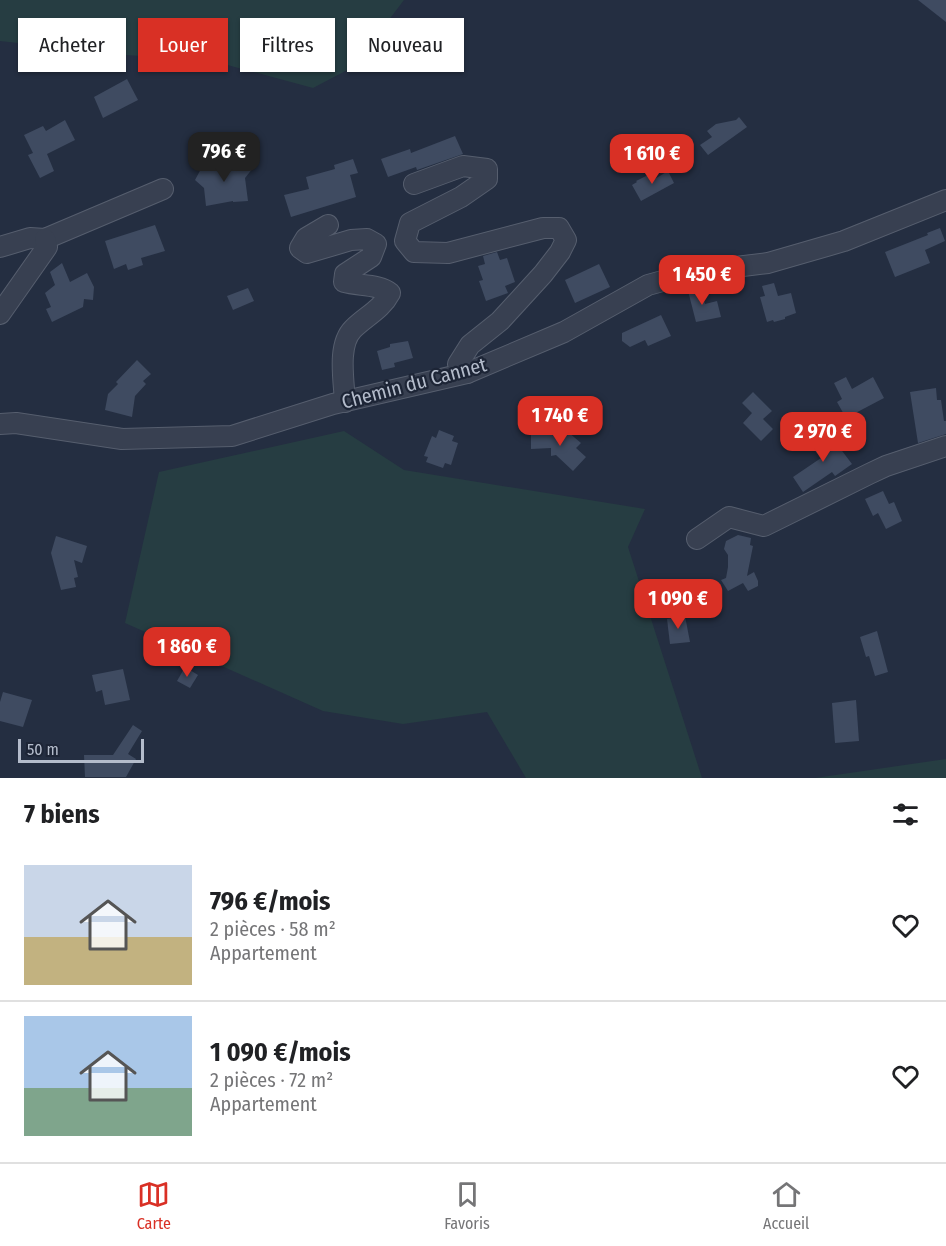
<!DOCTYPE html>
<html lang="fr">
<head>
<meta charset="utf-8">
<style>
	body { margin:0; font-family:"Fira Sans Condensed",sans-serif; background:#f6f6f6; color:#202124; height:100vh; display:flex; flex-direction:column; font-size:22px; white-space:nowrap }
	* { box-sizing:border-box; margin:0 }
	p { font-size:20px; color:#757577 }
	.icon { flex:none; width:33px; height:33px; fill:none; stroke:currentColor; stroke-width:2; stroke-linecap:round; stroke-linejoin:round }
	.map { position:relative; height:778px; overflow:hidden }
	.sheet { display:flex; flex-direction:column; background:#fff; flex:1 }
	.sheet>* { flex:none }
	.banner { position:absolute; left:18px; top:18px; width:600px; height:54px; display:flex; gap:12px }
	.scale { position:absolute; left:18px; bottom:15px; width:126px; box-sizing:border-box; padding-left:6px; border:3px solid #b4bccb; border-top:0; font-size:16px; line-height:21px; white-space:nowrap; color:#b4bccb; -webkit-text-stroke:4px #1d2536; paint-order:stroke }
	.price { position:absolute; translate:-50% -51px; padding:0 14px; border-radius:12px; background:#d93025; color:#fff; font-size:20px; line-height:39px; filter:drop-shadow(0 2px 3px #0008) }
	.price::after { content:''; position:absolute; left:50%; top:36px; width:18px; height:14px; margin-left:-9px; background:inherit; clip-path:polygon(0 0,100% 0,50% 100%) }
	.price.selected { background:#222; color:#fff }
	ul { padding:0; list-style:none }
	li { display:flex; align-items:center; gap:18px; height:150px; padding:0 24px }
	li+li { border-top:2px solid #e0e0e0 }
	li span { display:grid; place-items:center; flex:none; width:168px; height:120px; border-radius:0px; color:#555 }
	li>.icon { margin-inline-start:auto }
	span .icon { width:72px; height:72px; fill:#fffc; stroke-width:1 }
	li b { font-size:26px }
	h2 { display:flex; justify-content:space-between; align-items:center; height:72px; padding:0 24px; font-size:26px }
	.tag { padding:0 21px; border-radius:0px; background:#fff; box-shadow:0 2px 4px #0004; font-size:21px; line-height:54px }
	.tag.selected { background:#d93025; color:#fff }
	.dock { display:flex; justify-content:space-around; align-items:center; height:84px; border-top:2px solid #e0e0e0; background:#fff; font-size:16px; color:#757577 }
	.dock a { display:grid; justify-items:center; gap:3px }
	.dock .selected { color:#d93025 }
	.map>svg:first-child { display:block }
	.green { fill:#263d42 }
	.building { fill:#3f4b61 }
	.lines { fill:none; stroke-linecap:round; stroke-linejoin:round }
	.minor-casing { stroke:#565e6e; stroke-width:22 }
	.minor { stroke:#384051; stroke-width:20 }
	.labels { text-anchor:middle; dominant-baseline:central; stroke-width:4.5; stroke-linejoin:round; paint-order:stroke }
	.street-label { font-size:20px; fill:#b4bccb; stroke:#1d2536 }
</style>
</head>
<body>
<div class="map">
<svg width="946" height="778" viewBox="0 0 946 778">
	<rect width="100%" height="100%" fill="#242e41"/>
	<g class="green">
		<polygon points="0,0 404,0 353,67 313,88 209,60 125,55 0,41"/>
		<polygon points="344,431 404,470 645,509 628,547 702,778 526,778 487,712 403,724 323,711 125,623 159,472"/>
		<polygon points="946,759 946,778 815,778"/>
	</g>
	<g class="building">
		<polygon points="918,0 946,0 946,22"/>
		<polygon points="127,79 138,100 103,118 94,97"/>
		<polygon points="739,117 747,127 708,155 700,145 712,137 707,131 716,124 736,120"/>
		<polygon points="65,120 75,140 47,154 54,171 40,178 28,155 33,153 24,135 43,126 46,131"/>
		<polygon points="455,136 463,154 417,170 416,167 388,177 381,159 410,149 411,153"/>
		<polygon points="353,159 358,173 350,175 356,197 291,217 284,195 309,189 306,177 335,169 334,165"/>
		<polygon points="257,163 245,178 248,201 233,202 233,201 206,206 204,188 195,180 202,167 222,165 225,167"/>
		<polygon points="668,171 674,183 641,201 632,185 637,182 636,181 650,174 653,180"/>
		<polygon points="155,225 165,251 141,258 143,265 128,270 126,264 114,269 105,241"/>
		<polygon points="940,228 945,241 925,250 930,263 895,277 885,252 928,235 927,233"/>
		<polygon points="497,252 500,260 507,258 515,282 505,286 508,293 486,301 479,281 483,280 478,266 485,264 483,256"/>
		<polygon points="62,263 70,282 87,273 94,287 93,300 84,299 83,307 52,322 46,309 51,307 45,293 55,285 50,272"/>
		<polygon points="599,264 610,287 575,303 565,280"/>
		<polygon points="774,283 778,296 791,293 796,313 785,317 785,319 774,322 773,320 767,322 760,297 765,296 762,286"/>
		<polygon points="698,284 705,304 717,301 721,317 696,322 687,287"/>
		<polygon points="248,288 254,301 233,310 227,296"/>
		<polygon points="661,315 671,336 648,346 645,340 630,347 622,341 622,333"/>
		<polygon points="408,341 413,358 394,363 395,367 382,370 377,351 390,347 390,344"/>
		<polygon points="137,360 151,374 143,381 146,384 135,396 132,417 105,410 108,394 118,384 116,382"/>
		<polygon points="846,377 852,389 873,377 884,398 846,418 837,402 842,399 834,383"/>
		<polygon points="936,388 937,400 941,400 944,421 946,421 946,434 918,443 910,392"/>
		<polygon points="753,392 772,411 763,419 773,429 761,441 743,423 752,413 742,403"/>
		<polygon points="439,430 454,436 452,441 458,443 451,465 445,463 443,468 426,462 428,457 424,456 432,436 436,438"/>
		<polygon points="827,431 852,464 835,476 832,472 803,492 793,477 821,458 815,451 821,447 816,440"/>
		<polygon points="568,432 581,443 576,448 586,457 573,471 556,455 551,456 551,448 531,449 531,434"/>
		<polygon points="883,491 889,504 894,502 902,521 886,529 878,513 873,516 865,499"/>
		<polygon points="738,535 751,538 750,545 753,546 747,576 754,572 758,581 758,586 748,591 743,583 728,591 721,580 726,578 728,567 728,555 724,549 726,541"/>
		<polygon points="56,536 87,546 82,563 74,560 78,577 74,578 76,587 61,590 51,553"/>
		<polygon points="685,616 690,642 670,644 667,619"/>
		<polygon points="877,631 888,672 875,676 869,656 866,657 860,637"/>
		<polygon points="185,667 198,675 190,688 177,681"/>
		<polygon points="123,669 130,700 105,705 102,690 96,692 92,675"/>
		<polygon points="3,692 32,700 23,727 0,721 0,702"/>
		<polygon points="856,700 859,741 835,743 832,703"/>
		<polygon points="133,725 142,731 128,754 136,759 126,777 85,777 84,755 113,755"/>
	</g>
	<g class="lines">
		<defs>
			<g id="minor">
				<polyline points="414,184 463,166 487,169 487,179 461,197 410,223 405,241 414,252 448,253 543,228 559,228 566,240 560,252 543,274 500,321 470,345 458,364 467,373"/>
				<path d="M328 225 306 238 300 248 307 253 351 240 367 239 376 244 371 257 345 274 344 282C358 286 380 284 390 293 381 310 366 316 353 329 337 345 344 381 345 402"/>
				<polyline points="0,247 30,238 45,239 163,189"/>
				<polyline points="0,314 47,247 45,239"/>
				<polyline points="0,424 16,423 122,439 232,436 333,404 467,373 564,332 648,285 695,272 768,263 844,241 946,200"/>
				<polyline points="697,539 729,517 764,526 869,474 886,466 946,446"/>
			</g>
		</defs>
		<use href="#minor" class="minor-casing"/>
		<use href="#minor" class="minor"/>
	</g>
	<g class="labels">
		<g class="street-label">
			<text transform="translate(414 383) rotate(-15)">Chemin du Cannet</text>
		</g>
	</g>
</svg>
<div class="scale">50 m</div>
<b class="price selected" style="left:224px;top:183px">796 €</b>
<b class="price" style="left:652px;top:185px">1 610 €</b>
<b class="price" style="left:702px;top:306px">1 450 €</b>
<b class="price" style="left:560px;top:447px">1 740 €</b>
<b class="price" style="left:823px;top:463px">2 970 €</b>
<b class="price" style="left:678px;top:630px">1 090 €</b>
<b class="price" style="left:187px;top:678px">1 860 €</b>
<div class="banner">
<a class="tag">Acheter</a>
<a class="tag selected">Louer</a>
<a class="tag">Filtres</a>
<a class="tag">Nouveau</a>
</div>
</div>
<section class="sheet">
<h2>7 biens<svg class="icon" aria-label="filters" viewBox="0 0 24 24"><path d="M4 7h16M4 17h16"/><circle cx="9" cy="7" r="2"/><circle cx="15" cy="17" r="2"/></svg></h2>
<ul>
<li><span style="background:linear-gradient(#c9d6e8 60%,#c2b280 0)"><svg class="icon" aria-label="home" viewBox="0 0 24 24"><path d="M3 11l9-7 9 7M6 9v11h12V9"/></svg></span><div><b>796 €/mois</b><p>2 pièces · 58 m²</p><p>Appartement</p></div><svg class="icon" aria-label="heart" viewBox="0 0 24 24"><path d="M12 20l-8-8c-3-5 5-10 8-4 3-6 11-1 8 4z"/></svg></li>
<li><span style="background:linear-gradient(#a9c7e8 60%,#7fa58c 0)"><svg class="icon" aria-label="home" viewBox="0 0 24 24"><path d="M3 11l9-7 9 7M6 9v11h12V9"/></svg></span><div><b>1 090 €/mois</b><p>2 pièces · 72 m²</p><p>Appartement</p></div><svg class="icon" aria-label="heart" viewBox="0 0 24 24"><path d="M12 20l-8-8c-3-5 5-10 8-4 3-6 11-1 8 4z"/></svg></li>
</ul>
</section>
<nav class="dock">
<a class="selected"><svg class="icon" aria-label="map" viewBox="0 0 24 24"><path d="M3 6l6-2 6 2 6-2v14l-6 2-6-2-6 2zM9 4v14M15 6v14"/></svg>Carte</a>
<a><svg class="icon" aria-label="saved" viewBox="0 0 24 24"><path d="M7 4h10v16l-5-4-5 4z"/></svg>Favoris</a>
<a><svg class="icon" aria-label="home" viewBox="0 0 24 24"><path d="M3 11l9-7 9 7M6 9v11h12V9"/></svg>Accueil</a>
</nav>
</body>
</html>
